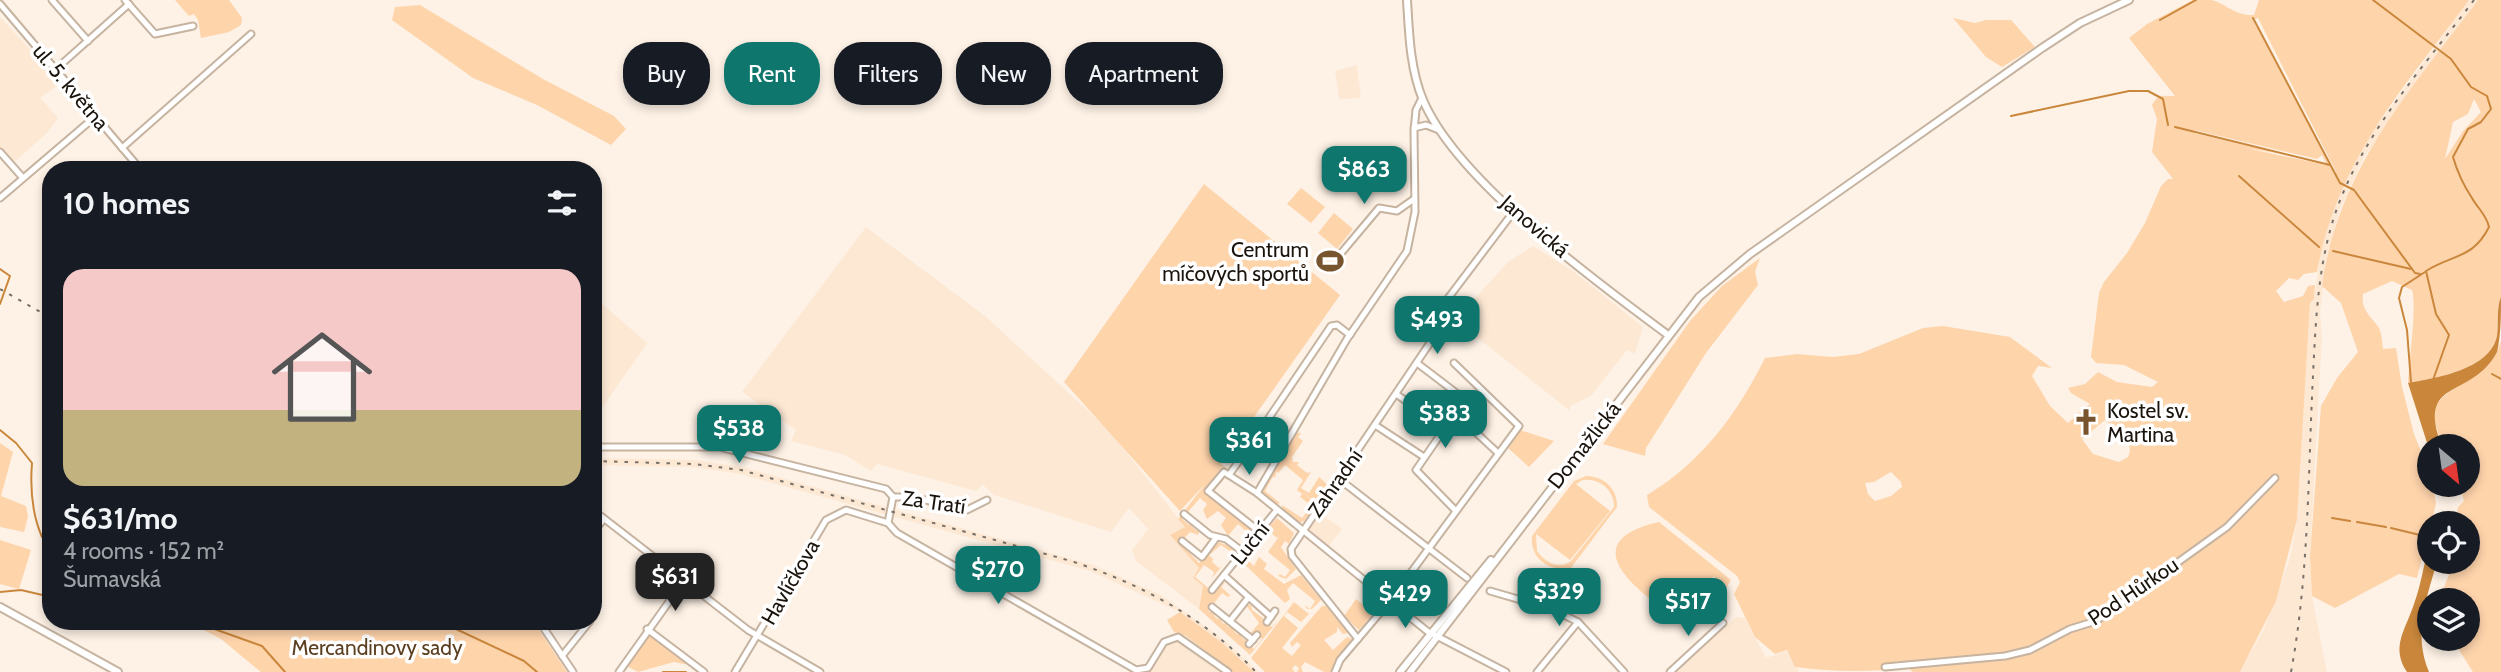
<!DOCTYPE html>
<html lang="en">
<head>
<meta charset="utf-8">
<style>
	body { margin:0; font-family:Cabin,sans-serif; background:#242831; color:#f1f3f6; height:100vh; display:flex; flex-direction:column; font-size:26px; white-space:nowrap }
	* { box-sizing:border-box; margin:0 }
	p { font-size:23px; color:#9ea1a6 }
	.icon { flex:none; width:38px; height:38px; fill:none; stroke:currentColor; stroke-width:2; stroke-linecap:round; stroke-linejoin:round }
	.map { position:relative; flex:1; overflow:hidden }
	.panel { position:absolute; left:42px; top:161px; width:560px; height:469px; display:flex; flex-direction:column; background:#171b24; border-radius:28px; box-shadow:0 4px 10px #0003 }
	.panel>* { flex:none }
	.top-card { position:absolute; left:623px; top:42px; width:665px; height:63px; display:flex; gap:14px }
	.needle { width:46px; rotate:151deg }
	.buttons { position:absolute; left:2417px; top:434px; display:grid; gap:14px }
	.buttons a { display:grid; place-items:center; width:63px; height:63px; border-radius:50%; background:#171b24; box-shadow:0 4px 10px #0003; font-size:35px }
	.price { position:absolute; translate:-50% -60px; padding:0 16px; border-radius:14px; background:#0f766e; color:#fff; font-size:23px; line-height:46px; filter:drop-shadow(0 2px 4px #0008) }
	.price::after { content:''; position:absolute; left:50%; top:42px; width:21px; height:16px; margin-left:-10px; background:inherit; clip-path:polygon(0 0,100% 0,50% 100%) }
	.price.on { background:#222; color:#fff }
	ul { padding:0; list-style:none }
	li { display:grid; align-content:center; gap:14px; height:371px; padding:0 21px }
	li span { display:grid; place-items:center; height:217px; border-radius:21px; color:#555 }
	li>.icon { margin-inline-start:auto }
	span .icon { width:126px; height:126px; fill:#fffc; stroke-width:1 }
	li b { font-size:30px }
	h2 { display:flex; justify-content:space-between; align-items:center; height:84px; padding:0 21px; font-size:30px }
	.chip { padding:0 24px; border-radius:28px; background:#171b24; box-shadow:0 4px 10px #0003; font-size:24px; line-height:63px }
	.chip.on { background:#0f766e; color:#fff }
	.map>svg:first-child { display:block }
	.built { fill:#fde8d4 }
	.green { fill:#fed4ab; fill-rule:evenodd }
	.water { fill:#ca873c }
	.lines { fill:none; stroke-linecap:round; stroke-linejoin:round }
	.stream { stroke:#ca873c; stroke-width:2 }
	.minor-casing { stroke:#c6b3a0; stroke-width:9 }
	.major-casing { stroke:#c6b3a0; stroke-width:10 }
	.minor { stroke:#fff; stroke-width:5 }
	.major { stroke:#fff; stroke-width:6 }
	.rail { stroke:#797067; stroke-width:2; stroke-dasharray:3.5 7; stroke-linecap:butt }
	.labels { text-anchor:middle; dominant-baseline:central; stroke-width:7; stroke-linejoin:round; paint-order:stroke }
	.street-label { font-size:21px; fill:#1b140d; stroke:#fff }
	.poi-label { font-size:21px; fill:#1b140d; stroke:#fff; text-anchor:end }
	.park-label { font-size:21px; fill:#5c3f20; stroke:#fff }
</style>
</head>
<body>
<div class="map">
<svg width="2501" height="672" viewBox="0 0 2501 672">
	<rect width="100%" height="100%" fill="#fef2e6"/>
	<g class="built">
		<polygon points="2469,0 2478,0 2364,157 2340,209 2328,252 2320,312 2322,336 2310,557 2312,596 2327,672 2240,672 2264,629 2290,558 2297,520 2310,303 2314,299 2321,250 2333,207 2366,141"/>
		<polygon points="0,17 61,83 40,98 58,118 47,133 13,163 0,148"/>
		<polygon points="1357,65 1361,98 1339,99 1335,71"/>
		<polygon points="866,227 985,316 1110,431 1185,527 1170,535 1199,568 1193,578 1203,586 1199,609 1136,561 1132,550 1148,529 1129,508 1111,532 994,495 983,485 976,491 877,464 871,471 845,455 791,441 796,430 742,392"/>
		<polygon points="1533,246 1573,271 1643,327 1635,354 1627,350 1591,396 1570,406 1570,411 1459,323 1469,309 1467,307 1509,261"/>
		<polygon points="593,296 647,343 602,408 593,430"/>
		<polygon points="593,458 694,460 742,467 1093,565 1161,595 1224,640 1258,672 1254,672 1221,642 1180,612 1090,571 740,474 694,467 593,465"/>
		<polygon points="1320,513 1342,529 1328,547 1309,529"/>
		<polygon points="1736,617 1745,618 1766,658 1787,651 1799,672 1675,672"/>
		<polygon points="1179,641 1186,644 1222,672 1147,672 1162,648"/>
	</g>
	<g class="green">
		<polygon points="175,0 229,0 242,18 241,25 229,32 201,38 198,20 194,14 189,16"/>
		<path d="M2193 0C2198 0 2205 0 2211 0 2224 2 2234 16 2254 15L2259 0H2469C2403 89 2338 159 2317 272L2304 274 2298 280 2289 278 2276 291 2284 302 2303 296 2308 286 2315 285 2314 299 2310 303 2297 520 2276 601 2240 672H1913L1908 668C1869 672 1834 672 1795 667L1787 650 1775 654 1755 637 1734 594 1740 582 1737 576 1649 507 1647 495C1701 463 1737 414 1765 358L1797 354 1833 357 1859 354 1923 328 1943 326 2010 337 2052 368 2038 366 2032 376 2050 406 2068 423 2090 404 2071 393 2068 388 2085 384 2098 372 2117 382 2152 387 2158 382 2124 365 2096 363 2091 357 2099 293 2104 282 2127 253 2145 223 2161 186 2168 179H2173L2152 152 2157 119 2152 105C2158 93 2165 96 2175 96L2129 38 2147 24ZM2258 18 2336 172 2335 174 2253 20ZM2194 130 2317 159 2322 155 2327 165 2245 148 2283 154 2194 133ZM2105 420C2116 429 2136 441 2128 457L2119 462 2093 454 2082 439ZM1891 472 1901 482 1902 487 1891 496 1875 501 1868 494 1865 483 1874 482Z"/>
		<path d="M2478 0H2501V297C2496 309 2499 323 2497 336 2490 370 2435 378 2408 383 2409 363 2417 305 2412 290L2392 281 2363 294C2361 309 2369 315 2377 325 2382 331 2382 342 2383 349L2396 348 2402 387 2414 434 2429 472V485H2433L2436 504 2417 578 2399 574 2335 608 2312 596 2310 557 2321 406 2337 378 2358 352 2341 303 2322 286C2339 167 2409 93 2478 0ZM2474 99 2481 112 2463 131 2445 159 2453 122 2468 114Z"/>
		<polygon points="420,5 543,79 614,116 626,129 611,145 537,105 473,78 392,20 395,7"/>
		<polygon points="1953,18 1975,23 1986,20 2011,20 2035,47 2002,67 1986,57"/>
		<polygon points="1204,184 1340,295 1221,464 1229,470 1222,467 1207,488 1210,497 1252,529 1245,537 1247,532 1238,524 1228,536 1221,525 1226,518 1218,511 1207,519 1203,510 1207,504 1200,498 1182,519 1189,525 1193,523 1191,526 1197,531 1200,529 1198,535 1190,532 1180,543 1199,563 1219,542 1236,549 1229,557 1231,552 1221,545 1209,555 1213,559 1212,562 1219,568 1222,566 1212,578 1214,572 1204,565 1195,577 1213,592 1226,581 1221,587 1230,595 1228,597 1222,593 1208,611 1216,613 1214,616 1218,619 1223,618 1221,621 1224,624 1227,621 1227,626 1236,629 1234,631 1237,634 1242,634 1241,637 1246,641 1248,639 1247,643 1254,649 1262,639 1256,633 1250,634 1259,623 1246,605 1251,605 1252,610 1264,619 1268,618 1266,622 1272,627 1281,617 1250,655 1199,609 1203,586 1193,578 1199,568 1170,535 1185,527 1178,519 1206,483 1180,511 1064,382"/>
		<polygon points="1301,188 1325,207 1311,223 1287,204"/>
		<polygon points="1334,213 1353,229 1337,249 1318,233"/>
		<polygon points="1760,258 1755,272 1758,285 1706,353 1646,448 1645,456 1603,444 1690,321 1722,286"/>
		<path d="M2501 341V672H2473L2452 639H2468V600H2439L2454 562H2468V523H2455L2458 507 2464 501 2460 485H2468V446H2442L2432 412C2449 378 2486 388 2501 341Z"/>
		<polygon points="1520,430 1554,441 1529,467 1507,447"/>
		<polygon points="1295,432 1301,433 1298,437 1303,441 1292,457 1293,462 1299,462 1297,465 1307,473 1311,472 1301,488 1309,493 1319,477 1329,486 1317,503 1302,492 1317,504 1304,521 1299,523 1283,512 1282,505 1302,518 1312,506 1300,497 1302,494 1297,490 1303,480 1285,465 1278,473 1276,472 1276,476 1272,478 1265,491 1280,503 1275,505 1262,493"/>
		<polygon points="0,443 13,452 1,496 26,506 28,517 24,532 0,527"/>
		<path d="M1586 476C1604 476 1618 489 1617 507L1564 577 1560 574 1564 569C1545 569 1530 556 1532 536L1574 481ZM1583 480C1600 478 1614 490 1614 507L1571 561C1559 570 1546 563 1537 551L1536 534 1570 560 1610 511 1576 484Z"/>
		<polygon points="1277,518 1294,533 1289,544 1285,541 1281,547 1296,569 1286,579 1278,576 1280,574 1285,577 1290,570 1268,552 1280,535 1277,538 1267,529"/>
		<path d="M1659 522 1731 580C1721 593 1724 611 1706 620 1698 624 1689 624 1680 621 1669 616 1659 605 1649 598 1609 566 1597 536 1659 522ZM1714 576 1719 594 1700 617H1682Z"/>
		<polygon points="0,540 31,550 19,589 0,584"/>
		<polygon points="1246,554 1245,558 1254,566 1259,557 1267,564 1264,569 1284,584 1301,575 1321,600 1312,609 1307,609 1305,605 1310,609 1315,601 1293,583 1287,590 1290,599 1285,603 1241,561"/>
		<polygon points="1356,599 1366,607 1370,603 1377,609 1359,630 1344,616"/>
		<polygon points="1294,602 1309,614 1301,622 1287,612 1284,616 1298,628 1282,648 1292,656 1301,645 1297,642 1292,647 1290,643 1322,606 1326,606 1348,633 1343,634 1337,627 1337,632 1324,640 1333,650 1347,637 1352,639 1333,672 1324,672 1305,662 1301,667 1303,672 1297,672 1299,668 1295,665 1292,669 1295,672 1265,672 1251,658"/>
		<polygon points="1180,612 1221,642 1254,672 1233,672 1186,636 1174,632 1167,620"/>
		<polygon points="187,621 533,621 567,672 261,672 221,639"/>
		<polygon points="649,635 652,635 694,666 674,662 638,672 627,666"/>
	</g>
	<g class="water">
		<path d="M2501 297C2501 314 2501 336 2497 352 2472 400 2415 377 2442 446H2429V449L2408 383C2435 378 2490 370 2497 336 2499 323 2496 309 2501 297Z"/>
		<path d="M2429 544V562H2437C2426 600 2413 633 2429 672H2407C2390 647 2406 629 2414 604 2421 585 2424 564 2429 544Z"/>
	</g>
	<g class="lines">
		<g class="stream">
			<path d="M2373 0 2451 59 2471 87 2487 96 2491 109 2481 122 2468 129 2453 157C2457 171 2464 186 2472 198 2478 209 2486 214 2489 227 2473 259 2453 254 2426 271L2436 314 2449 335 2433 380"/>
			<polyline points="2253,18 2340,183 2354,190 2415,273 2420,274"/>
			<polyline points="2160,20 2196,0"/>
			<polyline points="2011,116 2129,91 2148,91 2163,99 2168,125"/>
			<polyline points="2175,127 2330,165"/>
			<polyline points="2239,176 2319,247"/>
			<polyline points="2333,251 2411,269"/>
			<polyline points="0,269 10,276 0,304"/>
			<polyline points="2492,374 2501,379"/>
			<polyline points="2411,382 2407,330 2399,298 2402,287 2425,272"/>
			<path d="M0 430 16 443 32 463C30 488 32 514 42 537L51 543"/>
			<polyline points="2332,518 2350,521"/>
			<polyline points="2357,522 2386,527"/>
			<polyline points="2391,528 2424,536"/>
			<polyline points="0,592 21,590 51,597"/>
			<polyline points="94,621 102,621"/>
			<polyline points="192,621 262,646 285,672"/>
			<polyline points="439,621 524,661 537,672"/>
			<polyline points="663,672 686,672"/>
		</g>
		<defs>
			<g id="minor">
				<polyline points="52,0 88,41"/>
				<polyline points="125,0 155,34 193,26"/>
				<polyline points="0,4 141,170"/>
				<polyline points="56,69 129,4"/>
				<polyline points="1422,98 1416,110 1414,131 1415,212 1407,251 1347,339 1257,493 1427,631 1506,672"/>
				<polyline points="1414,128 1426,125 1439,130"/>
				<polyline points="122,148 251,34"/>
				<polyline points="0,152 23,178"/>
				<polyline points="126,170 134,162"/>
				<polyline points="0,198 96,116"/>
				<polyline points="1342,252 1379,208 1397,211 1414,199"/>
				<polyline points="1417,363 1459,395"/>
				<polyline points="1396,394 1445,428 1456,414 1498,453"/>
				<polyline points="1375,425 1424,457"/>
				<polyline points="1445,428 1416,470 1456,511"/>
				<polyline points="1256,437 1331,326 1337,325 1350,335"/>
				<polyline points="593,447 719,447 886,489 893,497"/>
				<polyline points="1229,475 1256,437 1278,453"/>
				<polyline points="1339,479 1467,578"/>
				<polyline points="1257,493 1224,472 1208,491 1260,532"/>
				<polyline points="893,497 913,497 967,510 987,500"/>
				<polyline points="593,510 748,630 820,672"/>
				<polyline points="1184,514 1210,535 1226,539 1243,552"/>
				<polyline points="888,523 893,497"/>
				<polyline points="593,532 604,519"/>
				<polyline points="1182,541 1202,557 1216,538"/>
				<polyline points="1212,590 1224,575"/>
				<polyline points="1490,591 1552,609 1578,622 1624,672"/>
				<polyline points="593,603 596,611 593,617"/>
				<polyline points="1212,607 1253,640"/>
				<polyline points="1271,617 1224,575 1276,511"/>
				<polyline points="539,621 573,672"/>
				<polyline points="1230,621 1248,598"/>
				<polyline points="1267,622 1275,611"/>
				<polyline points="647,629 704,672"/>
				<polyline points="1358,639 1292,556 1291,549 1442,325 1443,305 1508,219"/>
				<polyline points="1249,644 1257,635"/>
				<polyline points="562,656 590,621"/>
				<polyline points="1885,667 2005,656 2030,650 2070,629 2096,621 2227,527 2275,478"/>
				<polyline points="619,672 683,582"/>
				<polyline points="735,672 826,520 846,510 888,523 897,533 1136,670 1148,668 1164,642 1178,637 1228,672"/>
				<polyline points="1335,672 1340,660 1390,601 1519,426 1454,363"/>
				<polyline points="1537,672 1578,622"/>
				<polyline points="1670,672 1723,623"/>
			</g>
			<g id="major">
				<path d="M1407 0C1409 33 1410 69 1423 100 1457 181 1597 282 1668 335"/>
				<polyline points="0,607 118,672"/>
				<polyline points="1400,672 1491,560"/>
				<polyline points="1410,672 1699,297 1750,254 2042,48 2080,23 2129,0"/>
			</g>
		</defs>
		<use href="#minor" class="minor-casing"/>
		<use href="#major" class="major-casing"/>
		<use href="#minor" class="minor"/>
		<use href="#major" class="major"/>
		<g class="rail">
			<polyline points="0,289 51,318"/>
			<path d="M593 461 694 464 741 470 1071 561C1141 584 1205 618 1256 672"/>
			<path d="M2291 672C2309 575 2308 473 2313 375 2316 317 2318 258 2339 203 2368 127 2426 64 2474 0"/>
		</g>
	</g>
	<defs>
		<symbol id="stadium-bare" viewBox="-9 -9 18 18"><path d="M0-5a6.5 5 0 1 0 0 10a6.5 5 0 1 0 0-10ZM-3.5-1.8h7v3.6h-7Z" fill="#78542e" stroke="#fff" stroke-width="2.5" paint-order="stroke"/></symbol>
		<symbol id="church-bare" viewBox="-9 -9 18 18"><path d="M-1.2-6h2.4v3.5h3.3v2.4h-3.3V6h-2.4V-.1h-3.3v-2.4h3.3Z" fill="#78542e" stroke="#fff" stroke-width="2.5" paint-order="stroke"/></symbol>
	</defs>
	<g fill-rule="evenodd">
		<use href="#stadium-bare" x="1311" y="242" width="38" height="38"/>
		<use href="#church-bare" x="2067" y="403" width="38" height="38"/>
	</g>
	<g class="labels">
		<g class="street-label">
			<text transform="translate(71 87) rotate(50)">ul. 5. května</text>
			<text transform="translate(1535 226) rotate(41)">Janovická</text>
			<text transform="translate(1584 445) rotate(-52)">Domažlická</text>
			<text transform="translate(1335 483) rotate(-55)">Zahradní</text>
			<text transform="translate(934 502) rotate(8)">Za Tratí</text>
			<text transform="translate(1250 543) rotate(-51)">Luční</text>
			<text transform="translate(790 582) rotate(-60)">Havlíčkova</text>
			<text transform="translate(2133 591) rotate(-34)">Pod Hůrkou</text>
		</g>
		<g class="poi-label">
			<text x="1309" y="249">Centrum<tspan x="1309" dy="24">míčových sportů</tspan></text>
			<text x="2107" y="410" text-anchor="start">Kostel sv.<tspan x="2107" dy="24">Martina</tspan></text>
		</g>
		<g class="park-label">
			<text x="377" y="647">Mercandinovy sady</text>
		</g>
	</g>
</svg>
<div class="buttons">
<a><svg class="needle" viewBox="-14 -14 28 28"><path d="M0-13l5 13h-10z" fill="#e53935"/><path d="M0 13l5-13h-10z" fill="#9ea1a6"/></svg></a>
<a><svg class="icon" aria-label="locate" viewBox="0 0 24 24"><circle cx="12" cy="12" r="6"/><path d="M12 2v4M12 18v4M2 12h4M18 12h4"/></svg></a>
<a><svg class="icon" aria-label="layers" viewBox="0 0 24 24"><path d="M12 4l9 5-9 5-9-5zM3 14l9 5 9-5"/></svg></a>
</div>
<b class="price" style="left:1364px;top:206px">$863</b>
<b class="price" style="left:1437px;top:356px">$493</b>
<b class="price" style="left:1445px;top:450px">$383</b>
<b class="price" style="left:739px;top:465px">$538</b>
<b class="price" style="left:1249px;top:477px">$361</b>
<b class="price" style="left:998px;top:606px">$270</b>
<b class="price on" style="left:675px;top:613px">$631</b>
<b class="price" style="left:1559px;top:628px">$329</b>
<b class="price" style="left:1405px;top:630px">$429</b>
<b class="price" style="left:1688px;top:638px">$517</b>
<div class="top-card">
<a class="chip">Buy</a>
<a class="chip on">Rent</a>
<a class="chip">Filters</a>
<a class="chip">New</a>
<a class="chip">Apartment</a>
</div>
<section class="panel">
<h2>10 homes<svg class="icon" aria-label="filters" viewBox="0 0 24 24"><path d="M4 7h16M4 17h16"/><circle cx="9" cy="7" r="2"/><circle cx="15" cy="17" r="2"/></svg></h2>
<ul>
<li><span style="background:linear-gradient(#f6c9c9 65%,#c2b280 0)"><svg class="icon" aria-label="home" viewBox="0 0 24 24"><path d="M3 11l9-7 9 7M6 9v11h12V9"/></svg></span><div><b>$631/mo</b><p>4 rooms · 152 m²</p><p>Šumavská</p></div></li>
</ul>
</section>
</div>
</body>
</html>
